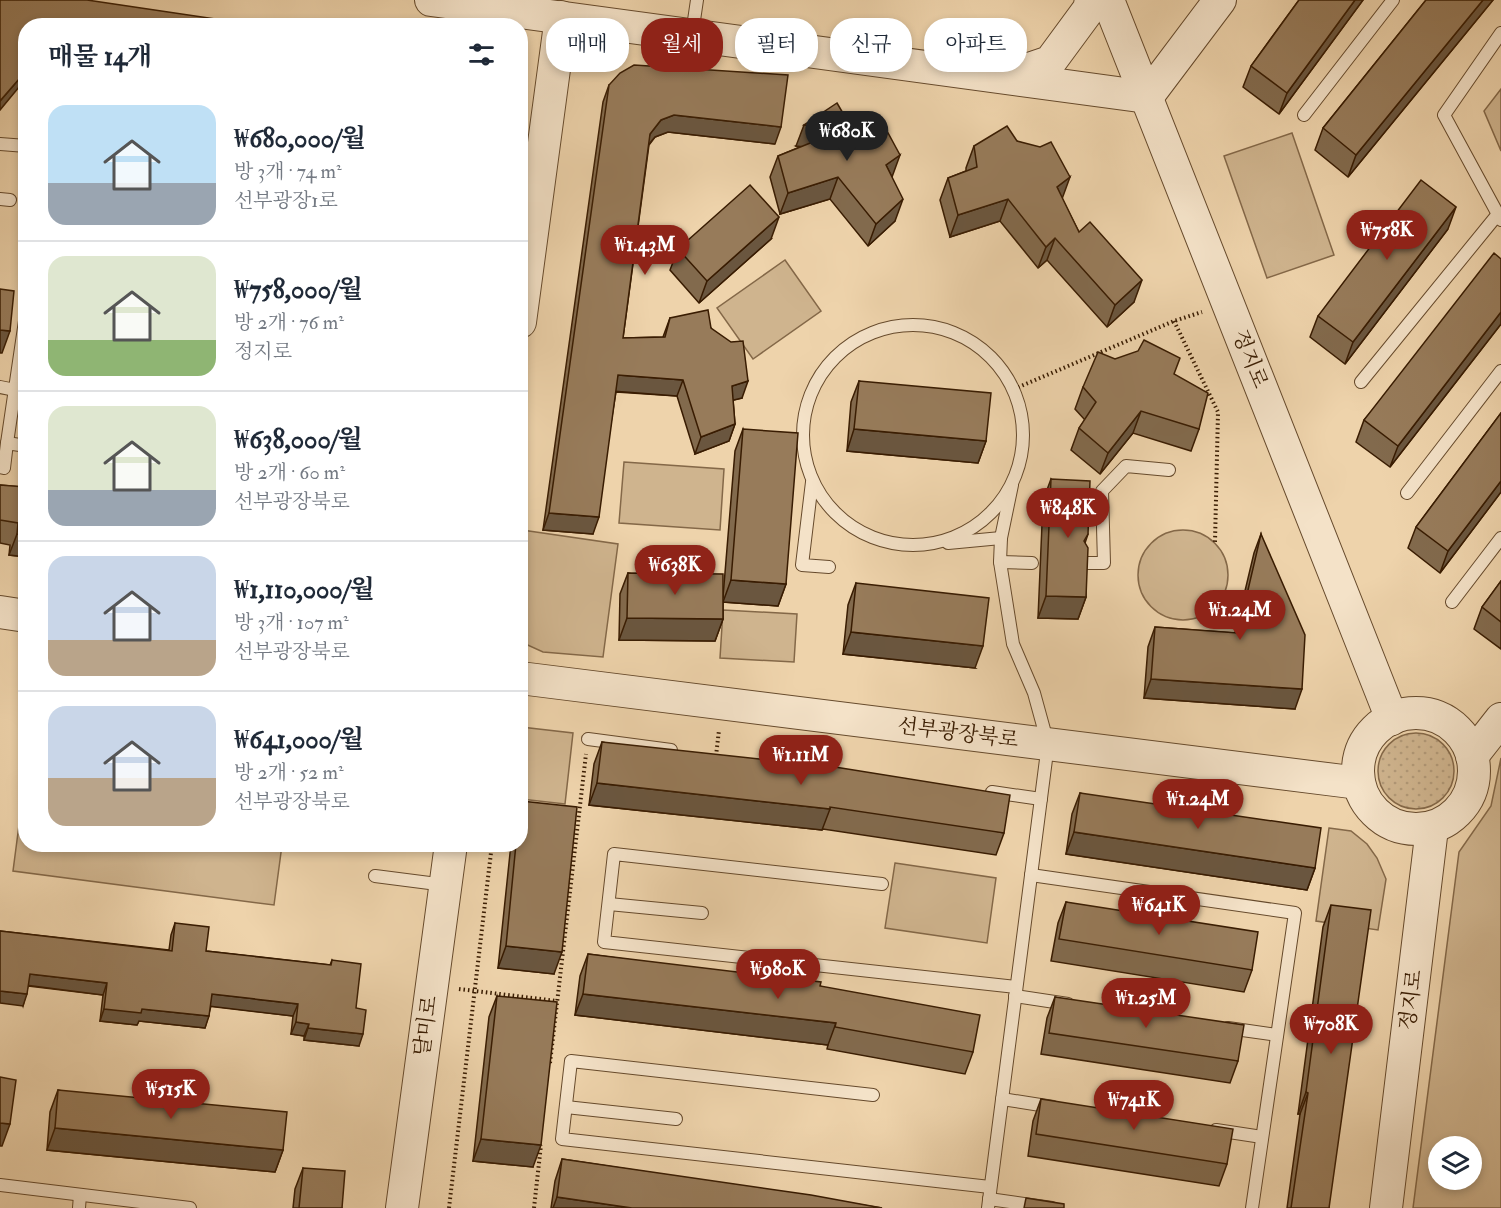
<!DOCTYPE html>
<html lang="ko">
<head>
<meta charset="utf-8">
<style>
	body { margin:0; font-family:"IM FELL Double Pica","Noto Serif KR",serif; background:#f6f6f7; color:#1f2937; height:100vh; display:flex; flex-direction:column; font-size:22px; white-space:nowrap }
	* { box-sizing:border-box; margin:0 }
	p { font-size:20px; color:#747a83 }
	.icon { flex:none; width:33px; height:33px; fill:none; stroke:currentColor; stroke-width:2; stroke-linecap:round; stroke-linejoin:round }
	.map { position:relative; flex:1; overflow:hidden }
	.drawer { position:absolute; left:18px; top:18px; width:510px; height:834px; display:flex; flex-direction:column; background:#fff; border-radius:24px; box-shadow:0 3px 9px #0003 }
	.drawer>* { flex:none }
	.guide { position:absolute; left:546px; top:18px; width:570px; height:54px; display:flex; gap:12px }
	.tools { position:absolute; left:1428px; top:1136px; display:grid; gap:12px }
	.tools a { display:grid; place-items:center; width:54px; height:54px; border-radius:50%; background:#fff; box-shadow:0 3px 9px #0003; font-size:30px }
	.price { position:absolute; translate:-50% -51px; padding:0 14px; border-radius:21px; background:#8f2418; color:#fff; font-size:20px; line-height:39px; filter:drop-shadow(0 2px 3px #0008) }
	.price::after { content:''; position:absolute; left:50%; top:36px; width:18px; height:14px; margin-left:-9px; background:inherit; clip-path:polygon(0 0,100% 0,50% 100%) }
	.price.selected { background:#222; color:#fff }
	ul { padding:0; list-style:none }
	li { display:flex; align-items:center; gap:18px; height:150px; padding:0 30px }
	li+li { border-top:2px solid #e0e1e3 }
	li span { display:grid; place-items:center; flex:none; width:168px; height:120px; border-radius:18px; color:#555 }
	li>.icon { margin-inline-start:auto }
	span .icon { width:72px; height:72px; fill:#fffc; stroke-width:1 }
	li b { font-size:26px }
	h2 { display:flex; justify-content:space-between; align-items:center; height:72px; padding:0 30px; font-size:26px }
	.chip { padding:0 21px; border-radius:24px; background:#fff; box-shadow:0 3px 9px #0003; font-size:21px; line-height:54px }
	.chip.selected { background:#8f2418; color:#fff }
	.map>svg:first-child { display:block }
	.grass { fill:url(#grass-dots); stroke:#846848; stroke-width:1.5 }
	.park { fill:#cfb48e; stroke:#846848; stroke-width:1.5; fill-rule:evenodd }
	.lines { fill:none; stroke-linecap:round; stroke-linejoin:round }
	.service-casing { stroke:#664a2c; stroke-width:14 }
	.tertiary-casing { stroke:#664a2c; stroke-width:34 }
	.path { stroke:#391c02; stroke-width:4; stroke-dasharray:1.5 3; stroke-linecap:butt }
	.service { stroke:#f4e2c8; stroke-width:12 }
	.tertiary { stroke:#f4e2c8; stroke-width:32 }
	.wall { fill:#826a4d; stroke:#391c02; stroke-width:1.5 }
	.shaded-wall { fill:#6a563f; stroke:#391c02; stroke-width:1.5 }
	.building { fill:#977b5a; stroke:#391c02; stroke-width:1.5 }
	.labels { text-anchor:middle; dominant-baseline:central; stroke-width:6; stroke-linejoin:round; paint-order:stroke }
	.street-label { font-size:21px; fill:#391c02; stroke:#f4e2c8 }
</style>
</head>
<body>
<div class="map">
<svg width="1501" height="1208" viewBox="0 0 1501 1208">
	<defs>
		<pattern id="grass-dots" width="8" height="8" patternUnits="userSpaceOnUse" patternTransform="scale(1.5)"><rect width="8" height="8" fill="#cfb48e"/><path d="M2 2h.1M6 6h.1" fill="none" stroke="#b29a79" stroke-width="1.8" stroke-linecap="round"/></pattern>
	</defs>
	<rect width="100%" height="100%" fill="#eed3ab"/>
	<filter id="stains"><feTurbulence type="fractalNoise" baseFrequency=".00333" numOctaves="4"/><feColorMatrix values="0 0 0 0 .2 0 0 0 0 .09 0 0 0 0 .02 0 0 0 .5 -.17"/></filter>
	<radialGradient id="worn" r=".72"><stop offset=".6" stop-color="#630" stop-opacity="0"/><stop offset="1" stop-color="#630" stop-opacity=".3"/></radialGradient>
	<circle class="grass" cx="1416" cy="771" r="38"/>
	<g class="park">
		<polygon points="1501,89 1501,151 1484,111"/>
		<polygon points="1292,133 1334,255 1267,278 1224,156"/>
		<polygon points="785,260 821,311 753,359 717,308"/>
		<polygon points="624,462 724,469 720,530 619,523"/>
		<circle cx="1183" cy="575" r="45"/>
		<polygon points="522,530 618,544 603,657 543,652 521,642 520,539"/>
		<polygon points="723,610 797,614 794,662 720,658"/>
		<polygon points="521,727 573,733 565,804 521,799"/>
		<path d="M1501 758V1208H1413L1459 852 1491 806ZM1438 1146H1472V1179H1438Z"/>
		<polygon points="25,779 26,844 282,845 274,905 13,871"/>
		<polygon points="1329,828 1351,831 1367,844 1377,858 1386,879 1378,930 1316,921"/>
		<polygon points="895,863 996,878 987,943 885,928"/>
	</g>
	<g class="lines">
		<defs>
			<g id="service">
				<polyline points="1501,33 1444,115 1501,220"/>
				<polyline points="692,34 697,0"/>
				<polyline points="1304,115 1393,0"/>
				<polyline points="0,144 26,146"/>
				<polyline points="0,199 10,200"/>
				<circle cx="913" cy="435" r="110"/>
				<polyline points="1361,382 1498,214"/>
				<polyline points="0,387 15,390"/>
				<polyline points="7,443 26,314"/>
				<polyline points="0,467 4,468 7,443 26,446"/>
				<polyline points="812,482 802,565 829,567"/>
				<polyline points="1407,493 1501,371"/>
				<polyline points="948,543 1001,538"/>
				<polyline points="1000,562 1032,563"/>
				<polyline points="1084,563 1104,563 1102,491 1126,466 1169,470"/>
				<polyline points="1452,602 1501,538"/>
				<polyline points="588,739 671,750"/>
				<polyline points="992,792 1041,799"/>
				<polyline points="1031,875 1295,913 1252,1208"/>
				<polyline points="375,876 445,885"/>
				<polyline points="882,884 614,854 604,942 1016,987"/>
				<polyline points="609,904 702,913"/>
				<polyline points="1015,996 1068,1004"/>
				<polyline points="1228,1028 1277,1035"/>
				<polyline points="873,1095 571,1061 562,1139 990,1187"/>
				<polyline points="1002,1099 1053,1107"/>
				<polyline points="566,1107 676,1119"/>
				<polyline points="1216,1130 1262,1137"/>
				<polyline points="0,1185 190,1208"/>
				<polyline points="989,1199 1052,1208"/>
				<polyline points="79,1208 80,1195"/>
				<polyline points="988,1208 1048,744 1034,693 1013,644 1000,562 1001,538 1012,485"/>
			</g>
			<g id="tertiary">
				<polyline points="431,0 1147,97"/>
				<polyline points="1108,0 1392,719"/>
				<polyline points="1011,75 1050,62 1089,9 1091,0"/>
				<polyline points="1147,97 1220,0"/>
				<polyline points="520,322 561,17"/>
				<polyline points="0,612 26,616"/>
				<polyline points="520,678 1359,783"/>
				<circle cx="1416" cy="771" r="58"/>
				<polyline points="1472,756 1501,719"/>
				<polyline points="402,1208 451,844"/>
				<polyline points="1386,1208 1432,828"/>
			</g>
		</defs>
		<use href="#service" class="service-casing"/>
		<use href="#tertiary" class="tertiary-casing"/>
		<g class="path">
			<polyline points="1174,321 1218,412 1215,542"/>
			<polyline points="1014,389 1174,321 1202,312"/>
			<polyline points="716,756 719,730"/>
			<polyline points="459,989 557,1001"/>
			<polyline points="550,1063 586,754"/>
			<polyline points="449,1208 492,844"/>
			<polyline points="534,1208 541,1145"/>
		</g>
		<use href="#service" class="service"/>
		<use href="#tertiary" class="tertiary"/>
	</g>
	<g class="wall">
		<polygon points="1299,0 1363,0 1279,114 1243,87 1251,66"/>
		<polygon points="1426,0 1493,0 1348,177 1315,150 1323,128"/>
		<polygon points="609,85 775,144 668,132 655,137 649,145 623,338 663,337 670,318 711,328 742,398 733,400 735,424 729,441 695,454 677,396 616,392 593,534 543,530 603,102"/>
		<polygon points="851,127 892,177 895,221 868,246 830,199 780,214 770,177 778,156 800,147 796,146"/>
		<polygon points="1017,141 1062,199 1079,232 1134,302 1107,327 1047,260 1038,268 1000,221 950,237 940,200 948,178 966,171 966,168 974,146"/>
		<polygon points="1448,229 1345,364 1310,337 1318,316"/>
		<polygon points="771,239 699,303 670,270 678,249"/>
		<polygon points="1501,259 1501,324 1390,467 1356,442 1364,420"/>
		<polygon points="1115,359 1174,374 1199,429 1191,451 1133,433 1100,474 1071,450 1079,428 1085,420 1075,409 1083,387"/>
		<polygon points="859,381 986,441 978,463 847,451 851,402"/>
		<polygon points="1501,413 1501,492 1440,573 1408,548 1416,527"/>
		<polygon points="743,429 786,584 778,606 723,602 723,619 715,641 619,640 620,594 628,573 723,597 735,451"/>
		<polygon points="26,477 26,557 9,555 10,545 0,543 0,485 22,487"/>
		<polygon points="1051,479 1088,534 1085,543 1086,597 1078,619 1038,618 1043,501"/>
		<polygon points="1261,534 1295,709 1144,698 1148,647 1155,627 1235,633 1254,553"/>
		<polygon points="1501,581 1501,649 1474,629 1482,607"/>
		<polygon points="856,583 975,668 843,654 848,605"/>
		<polygon points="602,742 1004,833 996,855 823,829 822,830 589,805 594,764"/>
		<polygon points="1080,793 1315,868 1307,890 1066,854 1072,814"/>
		<polygon points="511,844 520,844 554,974 498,968"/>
		<polygon points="1066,902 1252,970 1244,992 1051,961 1058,923"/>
		<polygon points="1331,905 1329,1208 1287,1208 1300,1114 1298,1114 1323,927"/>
		<polygon points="175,923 206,951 330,965 332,960 356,1008 359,1046 304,1040 304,1036 291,1034 293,1016 211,1006 205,1028 139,1021 137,1025 100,1021 103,995 28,986 23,1006 0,931 169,950 171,935"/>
		<polygon points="588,954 820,986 973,1052 965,1074 827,1049 828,1045 575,1015 580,976"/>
		<polygon points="497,996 533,1167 473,1161 489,1017"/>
		<polygon points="1055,997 1238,1061 1230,1083 1041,1054 1047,1018"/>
		<polygon points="58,1090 283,1150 275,1172 47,1150 50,1112"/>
		<polygon points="1041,1099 1227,1164 1219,1186 1028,1156 1033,1121"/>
		<polygon points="562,1159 882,1208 551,1208 555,1181"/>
		<polygon points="303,1168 342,1208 293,1208 295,1189"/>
	</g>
	<g class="shaded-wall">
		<polygon points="1355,0 1363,0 1279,114 1287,93"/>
		<polygon points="1483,0 1493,0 1348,177 1356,155"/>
		<polygon points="26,71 26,81 24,81 0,110 0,101"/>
		<polygon points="674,115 781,127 775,144 668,132 655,137 644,150 650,134 661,120"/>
		<polygon points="804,125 845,129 837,151 796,146"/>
		<polygon points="900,155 892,177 886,165"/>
		<polygon points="838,177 830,199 780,214 788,193"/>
		<polygon points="1070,177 1062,199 1057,187"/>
		<polygon points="903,199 895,221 868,246 876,224"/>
		<polygon points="1008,199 1000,221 950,237 958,215"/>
		<polygon points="1456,207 1448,229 1345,364 1353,342"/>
		<polygon points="779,217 771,239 699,303 707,281"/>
		<polygon points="1055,238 1047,260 1038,268 1046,247"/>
		<polygon points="1142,280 1134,302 1107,327 1115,305"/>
		<polygon points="1501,312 1501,324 1390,467 1398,446"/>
		<polygon points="0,330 10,331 2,353 0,353"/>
		<polygon points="618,375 683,380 677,396 612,391"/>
		<polygon points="748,381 742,398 726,402 732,386"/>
		<polygon points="1141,411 1133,433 1100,474 1108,453"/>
		<polygon points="735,424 729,441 695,454 701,437"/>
		<polygon points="854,429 986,441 978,463 847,451"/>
		<polygon points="1501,481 1501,492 1440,573 1448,551"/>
		<polygon points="549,513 599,517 593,534 543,530"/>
		<polygon points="17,534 26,535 26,557 9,555"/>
		<polygon points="731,580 786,584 778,606 723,602"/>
		<polygon points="1046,596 1086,597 1078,619 1038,618"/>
		<polygon points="627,618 723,619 715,641 619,640"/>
		<polygon points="851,632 983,646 975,668 843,654"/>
		<polygon points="1151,679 1302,689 1295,709 1144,698"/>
		<polygon points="597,783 830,809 822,830 589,805"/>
		<polygon points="1074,832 1315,868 1307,890 1066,854"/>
		<polygon points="506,946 562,952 554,974 498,968"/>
		<polygon points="30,974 107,983 103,995 25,985"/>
		<polygon points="0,991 27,994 23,1006 0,1003"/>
		<polygon points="212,994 298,1004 293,1016 208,1006"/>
		<polygon points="583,994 836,1023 828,1045 575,1015"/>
		<polygon points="104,1009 142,1009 209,1016 205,1028 139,1021 137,1025 100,1021"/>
		<polygon points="296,1022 309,1024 304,1036 291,1034"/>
		<polygon points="308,1028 363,1034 359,1046 304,1040"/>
		<polygon points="1306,1092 1308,1093 1300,1114 1298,1114"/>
		<polygon points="0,1123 10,1124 2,1146 0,1146"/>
		<polygon points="55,1128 283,1150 275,1172 47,1150"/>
		<polygon points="481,1139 541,1145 533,1167 473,1161"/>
		<polygon points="557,1197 632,1208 553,1208"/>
	</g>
	<g class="building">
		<polygon points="0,0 87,0 263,26 26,26 26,71 0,101"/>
		<polygon points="1299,0 1355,0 1287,93 1251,66"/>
		<polygon points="1426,0 1483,0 1356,155 1323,128"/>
		<polygon points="634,65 788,75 781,127 674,115 661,120 650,134 623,338 665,337 670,318 708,310 711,328 731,342 743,341 748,381 732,386 735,424 701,437 683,380 618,375 599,517 549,513 609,85 620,73"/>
		<polygon points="837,103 851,127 861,123 869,125 881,120 900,155 886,165 903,199 876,224 838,177 788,193 778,156 845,129 804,125"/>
		<polygon points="1007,126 1017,141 1040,147 1051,142 1070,177 1057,187 1079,232 1090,222 1142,280 1115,305 1055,238 1046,247 1008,199 958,215 948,178 977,167 974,146"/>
		<polygon points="1421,180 1456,207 1353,342 1318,316"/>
		<polygon points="750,185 779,217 707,281 678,249"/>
		<polygon points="1494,253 1501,259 1501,312 1398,446 1364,420"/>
		<polygon points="0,289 14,291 10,331 0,330"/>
		<polygon points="1144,340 1180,358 1174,374 1208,393 1199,429 1141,411 1108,453 1079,428 1096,402 1083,387 1098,352 1115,359 1138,351"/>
		<polygon points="859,381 991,393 986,441 854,429"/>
		<polygon points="1501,413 1501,481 1448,551 1416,527"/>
		<polygon points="743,429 798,433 786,584 731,580"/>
		<polygon points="1051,479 1090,481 1088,534 1084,541 1088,548 1086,597 1046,596"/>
		<polygon points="26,482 26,535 17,534 18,523 0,520 0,485 25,487"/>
		<polygon points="1261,534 1305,635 1302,689 1151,679 1155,627 1238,633"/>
		<polygon points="628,573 723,574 723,619 627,618"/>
		<polygon points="1501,581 1501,622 1482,607"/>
		<polygon points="856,583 989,598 983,646 851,632"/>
		<polygon points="602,742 835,767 1010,795 1004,833 830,807 830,809 597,783"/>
		<polygon points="1080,793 1321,828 1315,868 1074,832"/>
		<polygon points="521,801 577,807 562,952 506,946 516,844 520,844"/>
		<polygon points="1066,902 1258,932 1252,970 1059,939"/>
		<polygon points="1331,905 1371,910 1329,1208 1291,1208 1308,1093 1306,1092"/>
		<polygon points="175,923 209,927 206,951 331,965 332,960 361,964 356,1008 366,1010 363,1034 308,1028 309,1024 296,1022 298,1004 212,994 209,1016 142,1009 141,1013 104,1009 107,983 30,974 27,994 0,991 0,931 172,951"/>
		<polygon points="588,954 821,982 820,986 980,1015 973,1052 835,1027 836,1023 583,994"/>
		<polygon points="497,996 557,1002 541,1145 481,1139"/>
		<polygon points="1055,997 1244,1025 1238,1061 1049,1033"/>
		<polygon points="0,1077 16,1080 10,1124 0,1123"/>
		<polygon points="58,1090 287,1112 283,1150 55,1128"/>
		<polygon points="1041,1099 1233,1129 1227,1164 1036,1134"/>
		<polygon points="562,1159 811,1195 882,1208 632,1208 557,1197"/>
		<polygon points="303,1168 345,1171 342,1208 299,1208"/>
		<polygon points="1026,1198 1064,1204 1064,1208 1024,1208"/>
	</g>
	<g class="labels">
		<g class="street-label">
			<text transform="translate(1250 359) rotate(68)">정지로</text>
			<text transform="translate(958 733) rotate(7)">선부광장북로</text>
			<text transform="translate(1411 1000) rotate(-83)">정지로</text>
			<text transform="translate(426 1026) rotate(-82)">달미로</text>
		</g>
	</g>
	<rect width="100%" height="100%" filter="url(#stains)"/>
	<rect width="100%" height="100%" fill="url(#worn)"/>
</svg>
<div class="tools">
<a><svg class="icon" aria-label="layers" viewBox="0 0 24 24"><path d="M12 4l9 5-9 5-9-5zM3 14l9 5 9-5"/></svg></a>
</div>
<b class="price selected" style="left:847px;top:162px">₩680K</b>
<b class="price" style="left:1387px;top:261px">₩758K</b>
<b class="price" style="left:645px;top:276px">₩1.43M</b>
<b class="price" style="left:1068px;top:539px">₩848K</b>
<b class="price" style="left:675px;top:596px">₩638K</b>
<b class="price" style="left:1240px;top:641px">₩1.24M</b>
<b class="price" style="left:801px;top:786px">₩1.11M</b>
<b class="price" style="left:1198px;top:830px">₩1.24M</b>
<b class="price" style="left:1159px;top:936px">₩641K</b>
<b class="price" style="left:778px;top:1000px">₩980K</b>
<b class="price" style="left:1146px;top:1029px">₩1.25M</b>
<b class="price" style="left:1331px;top:1055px">₩708K</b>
<b class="price" style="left:171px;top:1120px">₩515K</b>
<b class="price" style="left:1134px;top:1131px">₩741K</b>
<div class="guide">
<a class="chip">매매</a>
<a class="chip selected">월세</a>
<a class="chip">필터</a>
<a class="chip">신규</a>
<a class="chip">아파트</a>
</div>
<section class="drawer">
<h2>매물 14개<svg class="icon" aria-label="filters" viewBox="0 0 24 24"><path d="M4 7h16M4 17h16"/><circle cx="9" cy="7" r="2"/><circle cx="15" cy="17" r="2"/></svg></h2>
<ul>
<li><span style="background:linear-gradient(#bfe0f5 65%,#9aa5b1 0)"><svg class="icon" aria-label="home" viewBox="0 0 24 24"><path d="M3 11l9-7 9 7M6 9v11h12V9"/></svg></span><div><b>₩680,000/월</b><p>방 3개 · 74 m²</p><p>선부광장1로</p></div></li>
<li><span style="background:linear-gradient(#dfe7d0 70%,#8fb573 0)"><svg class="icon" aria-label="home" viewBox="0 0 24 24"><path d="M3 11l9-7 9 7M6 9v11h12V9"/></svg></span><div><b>₩758,000/월</b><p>방 2개 · 76 m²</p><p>정지로</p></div></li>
<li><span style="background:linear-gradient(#dfe7d0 70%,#9aa5b1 0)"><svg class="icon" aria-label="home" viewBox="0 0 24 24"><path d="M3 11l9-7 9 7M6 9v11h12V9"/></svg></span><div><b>₩638,000/월</b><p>방 2개 · 60 m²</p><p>선부광장북로</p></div></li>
<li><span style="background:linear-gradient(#c9d6e8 70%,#b9a48a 0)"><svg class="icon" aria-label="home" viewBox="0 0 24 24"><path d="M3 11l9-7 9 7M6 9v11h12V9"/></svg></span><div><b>₩1,110,000/월</b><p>방 3개 · 107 m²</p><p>선부광장북로</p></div></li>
<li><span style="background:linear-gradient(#c9d6e8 60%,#b9a48a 0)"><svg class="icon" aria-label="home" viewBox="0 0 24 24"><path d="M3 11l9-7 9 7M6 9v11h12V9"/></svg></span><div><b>₩641,000/월</b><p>방 2개 · 52 m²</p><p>선부광장북로</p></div></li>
</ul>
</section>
</div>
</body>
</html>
